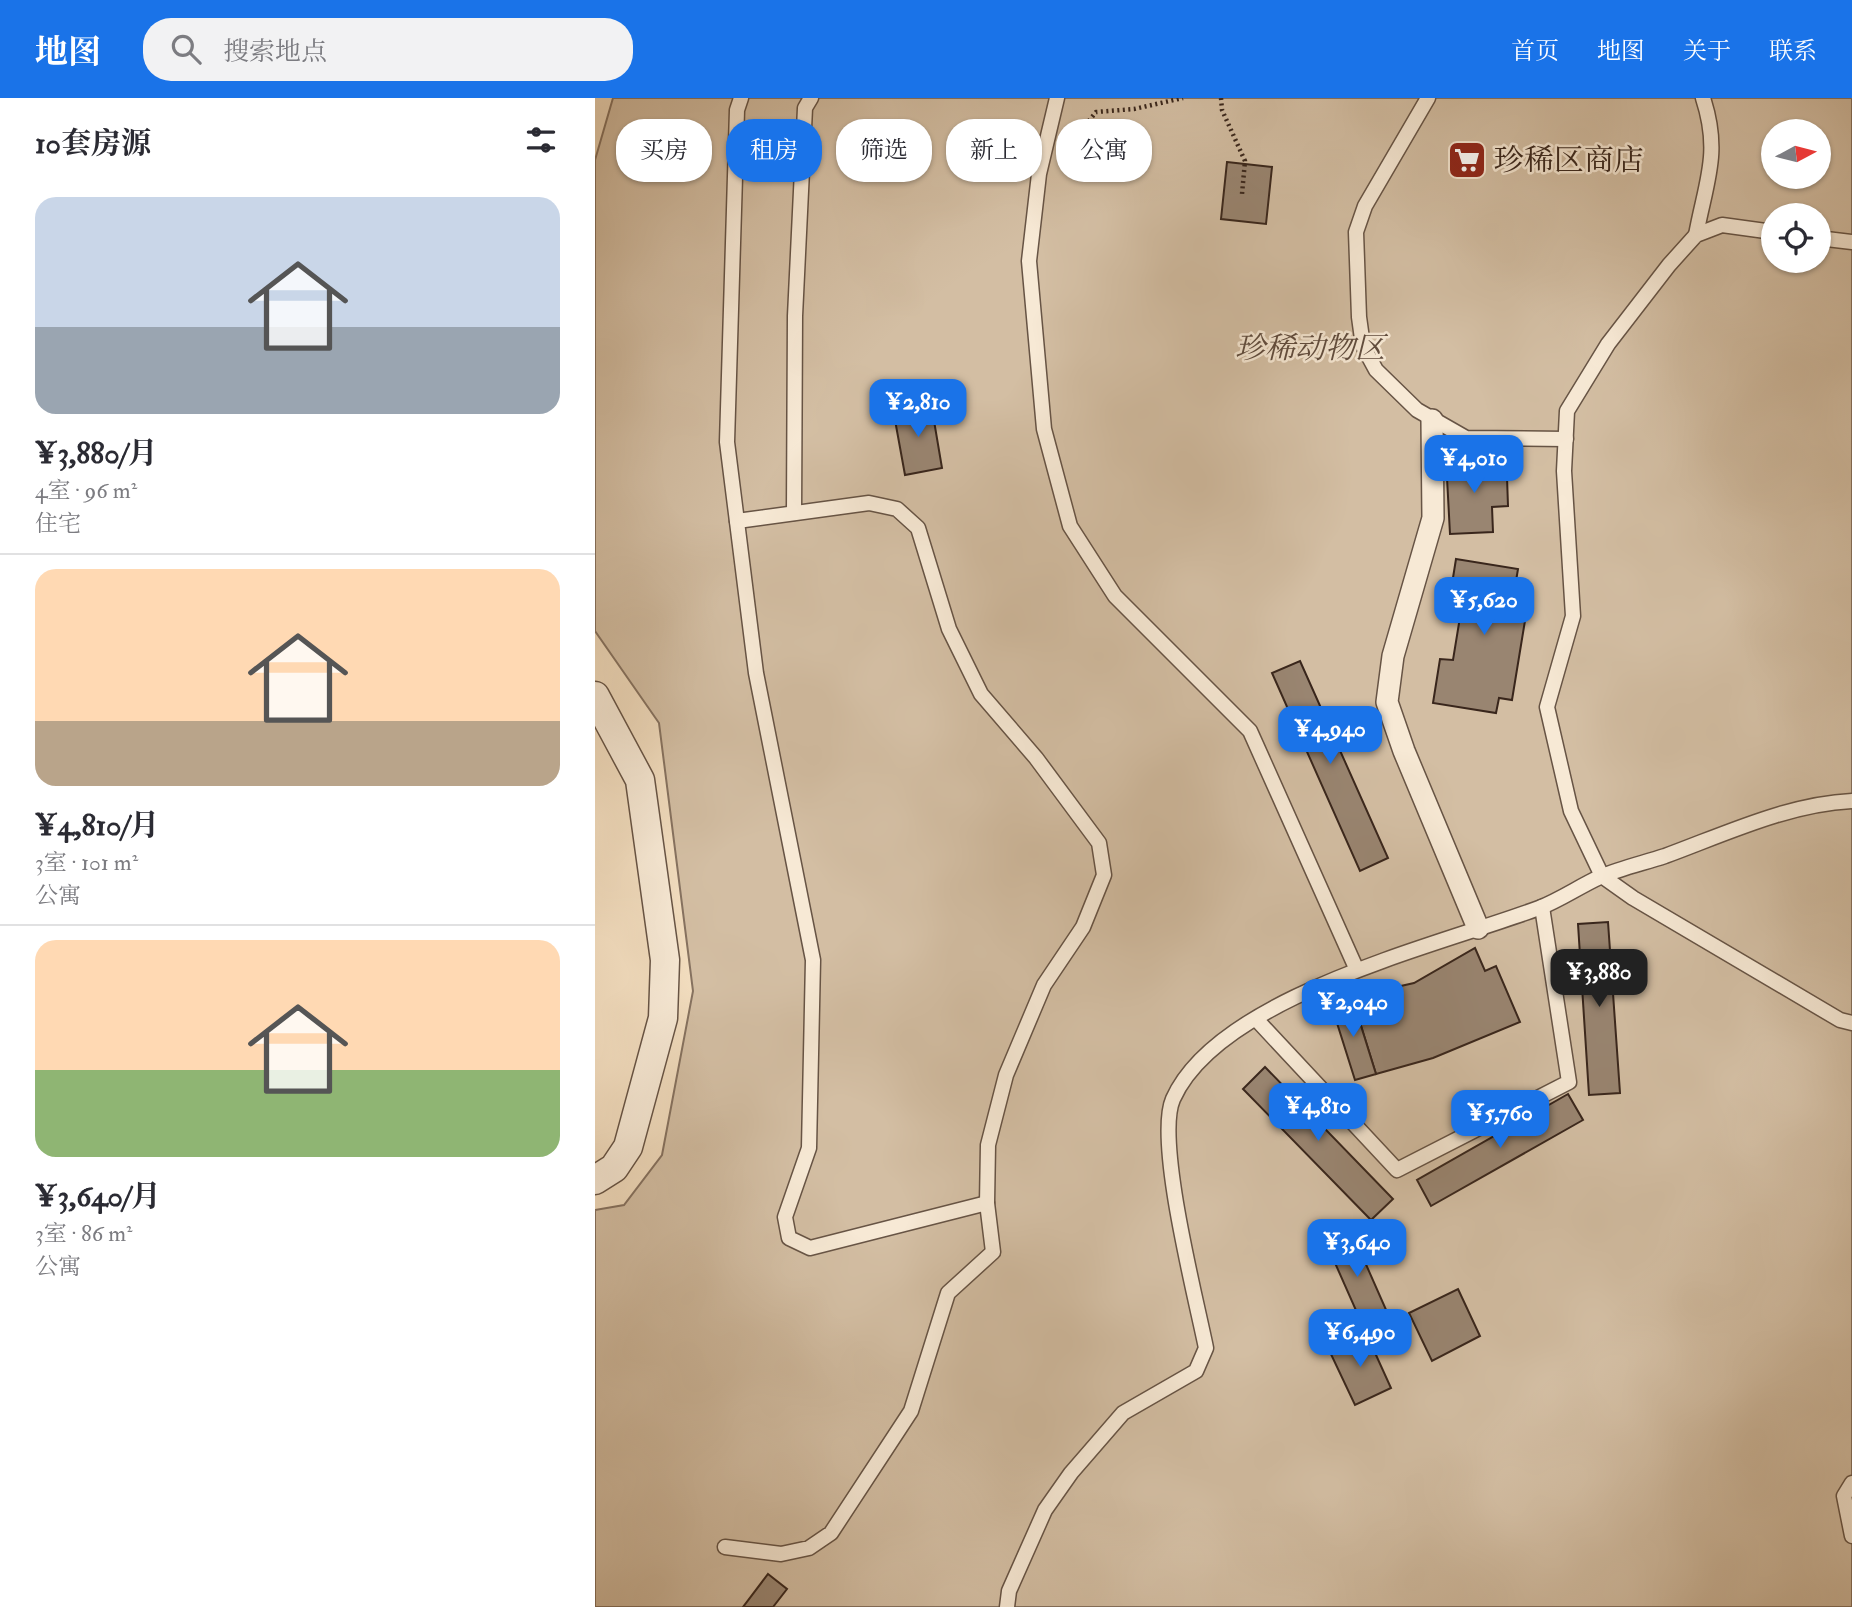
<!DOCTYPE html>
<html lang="zh">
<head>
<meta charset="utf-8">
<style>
	body { margin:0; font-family:"IM FELL Double Pica","Noto Serif SC",serif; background:#f2f2f3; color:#2b2b33; height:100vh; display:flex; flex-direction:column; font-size:26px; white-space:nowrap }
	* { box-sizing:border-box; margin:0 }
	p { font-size:23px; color:#7c7c81 }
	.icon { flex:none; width:38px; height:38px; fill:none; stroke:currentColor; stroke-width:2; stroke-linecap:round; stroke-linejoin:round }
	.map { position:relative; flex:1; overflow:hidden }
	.side { display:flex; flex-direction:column; background:#fff; width:595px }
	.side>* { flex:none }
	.guide { position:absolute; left:21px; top:21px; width:665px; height:63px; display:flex; gap:14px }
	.needle { width:46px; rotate:83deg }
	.tools { position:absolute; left:1166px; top:21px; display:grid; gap:14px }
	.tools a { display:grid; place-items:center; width:70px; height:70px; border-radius:50%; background:#fff; box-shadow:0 2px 5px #0004; font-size:35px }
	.price { position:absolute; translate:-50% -60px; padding:0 16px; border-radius:14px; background:#1a73e8; color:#fff; font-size:23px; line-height:46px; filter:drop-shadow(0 2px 4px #0008) }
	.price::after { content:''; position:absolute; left:50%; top:42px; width:21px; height:16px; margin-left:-10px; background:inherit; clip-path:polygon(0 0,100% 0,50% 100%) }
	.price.selected { background:#222; color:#fff }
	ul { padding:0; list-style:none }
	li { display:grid; align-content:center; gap:14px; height:371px; padding:0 35px }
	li+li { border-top:2px solid #e1e1e2 }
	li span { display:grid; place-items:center; height:217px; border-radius:21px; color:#555 }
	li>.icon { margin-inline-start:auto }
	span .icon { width:126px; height:126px; fill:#fffc; stroke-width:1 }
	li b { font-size:30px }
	h2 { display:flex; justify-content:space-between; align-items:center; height:84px; padding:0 35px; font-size:30px }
	.tag { padding:0 24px; border-radius:28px; background:#fff; box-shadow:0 2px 5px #0004; font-size:24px; line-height:63px }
	.tag.selected { background:#1a73e8; color:#fff }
	header { display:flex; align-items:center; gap:42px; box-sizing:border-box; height:98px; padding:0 35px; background:#1a73e8; color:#fff }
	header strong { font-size:33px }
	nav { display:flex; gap:38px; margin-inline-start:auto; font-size:24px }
	.search { width:490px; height:63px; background:#f2f2f3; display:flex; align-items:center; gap:18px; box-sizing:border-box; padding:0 24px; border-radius:28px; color:#7c7c81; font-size:26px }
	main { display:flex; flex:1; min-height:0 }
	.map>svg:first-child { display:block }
	.green { fill:#d3bea3; stroke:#867260; stroke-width:2; fill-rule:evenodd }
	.building { fill:#998571; stroke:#39261c; stroke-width:2 }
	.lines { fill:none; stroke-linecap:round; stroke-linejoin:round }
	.service-casing { stroke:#675445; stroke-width:17 }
	.pedestrian-casing { stroke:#675445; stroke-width:24 }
	.minor-casing { stroke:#675445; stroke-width:31 }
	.path { stroke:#39261c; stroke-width:4.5; stroke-dasharray:2 3.5; stroke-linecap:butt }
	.service { stroke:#f7e9d5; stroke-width:14 }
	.pedestrian { stroke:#f7e9d5; stroke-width:21 }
	.minor { stroke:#f7e9d5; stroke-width:28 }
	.labels { text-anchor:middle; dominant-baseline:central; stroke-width:5; stroke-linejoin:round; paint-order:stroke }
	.poi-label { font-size:30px; fill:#39261c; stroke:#f7e9d5; text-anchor:start }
	.park-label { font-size:30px; font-style:italic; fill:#604c3e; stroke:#f7e9d5 }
</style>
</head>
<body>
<header>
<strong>地图</strong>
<div class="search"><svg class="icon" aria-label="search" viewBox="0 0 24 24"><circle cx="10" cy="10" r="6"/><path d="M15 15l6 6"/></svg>搜索地点</div>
<nav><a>首页</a><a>地图</a><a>关于</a><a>联系</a></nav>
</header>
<main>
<section class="side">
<h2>10套房源<svg class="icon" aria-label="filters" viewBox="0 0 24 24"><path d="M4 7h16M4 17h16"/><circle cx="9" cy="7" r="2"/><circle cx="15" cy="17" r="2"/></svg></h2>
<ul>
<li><span style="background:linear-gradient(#c9d6e8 60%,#9aa5b1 0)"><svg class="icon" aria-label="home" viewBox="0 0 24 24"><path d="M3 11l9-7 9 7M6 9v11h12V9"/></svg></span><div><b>¥3,880/月</b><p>4室 · 96 m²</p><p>住宅</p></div></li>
<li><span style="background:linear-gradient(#ffd9b3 70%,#b9a48a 0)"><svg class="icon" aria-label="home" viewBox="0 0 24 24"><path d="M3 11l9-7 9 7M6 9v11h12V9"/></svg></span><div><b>¥4,810/月</b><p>3室 · 101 m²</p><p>公寓</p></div></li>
<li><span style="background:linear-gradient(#ffd9b3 60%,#8fb573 0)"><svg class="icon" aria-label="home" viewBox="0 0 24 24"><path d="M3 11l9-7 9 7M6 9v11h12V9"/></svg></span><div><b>¥3,640/月</b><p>3室 · 86 m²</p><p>公寓</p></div></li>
</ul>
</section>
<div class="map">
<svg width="1257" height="1509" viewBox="0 0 1257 1509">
	<rect width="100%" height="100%" fill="#f2ddbf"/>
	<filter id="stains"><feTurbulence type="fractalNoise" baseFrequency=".00286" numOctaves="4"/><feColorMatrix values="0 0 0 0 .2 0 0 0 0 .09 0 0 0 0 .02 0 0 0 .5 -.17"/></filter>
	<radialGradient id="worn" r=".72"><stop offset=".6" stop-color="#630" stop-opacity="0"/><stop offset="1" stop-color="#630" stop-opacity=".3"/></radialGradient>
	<path class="green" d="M18 0H1257V1509H0V1112L29 1107 67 1057 98 893 64 625 0 533V62ZM1178 33H1223V79H1178ZM1178 117H1223V163H1178Z"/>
	<g class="building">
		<polygon points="632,64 677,69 671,126 626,121"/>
		<polygon points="336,305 347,370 310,377 298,311"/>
		<polygon points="895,359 896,379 912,379 913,408 897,409 898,434 855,436 851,361"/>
		<polygon points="861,461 923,471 921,483 936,486 917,602 904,600 901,615 838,605 845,561 858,562 866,513 853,511"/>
		<polygon points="705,563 793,760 765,773 677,575"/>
		<polygon points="1013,824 1025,995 994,997 983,826"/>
		<polygon points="880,850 890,873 901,868 925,924 838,960 781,976 757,899 819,885"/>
		<polygon points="757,899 781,976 760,982 736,906"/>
		<polygon points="670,969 798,1101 776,1122 648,991"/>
		<polygon points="973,996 988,1022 836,1108 822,1082"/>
		<polygon points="754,1128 796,1223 771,1235 729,1140"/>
		<polygon points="863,1191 885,1238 837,1263 814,1215"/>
		<polygon points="771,1235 796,1290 760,1307 734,1252"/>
		<polygon points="173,1476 192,1491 178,1509 148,1509"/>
	</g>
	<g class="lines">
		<defs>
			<g id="service">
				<polyline points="146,0 142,12 132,344 161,575 218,862 214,1050 190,1119 194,1140 215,1150 392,1105"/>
				<polyline points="462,0 444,76 434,163 449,331 475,428 520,498 655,633 761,870"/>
				<polyline points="833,0 770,108 761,134 764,219 768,248 781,272 822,312 871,340 971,341"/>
				<polyline points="1178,134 1127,127 1101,137 1074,167 1013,246 972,313 969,373 978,518 952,609 976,713 1007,778 1038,800 1245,922 1257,925"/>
				<path d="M1101 137C1111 83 1126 55 1108 0"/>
				<polyline points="1223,140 1257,144"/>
				<polyline points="199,415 200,218 210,10 216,0"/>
				<polyline points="661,921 802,1072 974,984 947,809"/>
				<polyline points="1257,1385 1249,1398 1257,1438"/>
				<polyline points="130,1449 186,1456 214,1450 236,1435 316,1313 353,1195 398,1154 392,1105 393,1047 411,977 449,887 488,829 509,777 504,745 441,660 386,596 354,531 323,430 302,411 274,405 142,423"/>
				<path d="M412 1509 414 1493 450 1412 476 1375 528 1315 601 1273 611 1250C601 1200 560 1042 578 1001 624 898 845 847 944 810 965 802 985 788 1005 779 1026 770 1049 765 1070 758 1130 736 1193 706 1257 703"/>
			</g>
			<polyline id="pedestrian" points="837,322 838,420 798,558 792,604 809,653 883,830"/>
			<polyline id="minor" points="0,598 45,682 70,862 68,920 33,1049 19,1070 0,1082"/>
		</defs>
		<use href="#service" class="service-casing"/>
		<use href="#pedestrian" class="pedestrian-casing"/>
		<use href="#minor" class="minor-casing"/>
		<g class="path">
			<polyline points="626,0 627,12 650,63 647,96"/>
			<polyline points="474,40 481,39 501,14 539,11 588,0"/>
		</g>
		<use href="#service" class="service"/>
		<use href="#pedestrian" class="pedestrian"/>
		<use href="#minor" class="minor"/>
	</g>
	<defs>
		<symbol id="supermarket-square" viewBox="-11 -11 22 22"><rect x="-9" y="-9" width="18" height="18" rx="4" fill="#8f2418" stroke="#f7e9d5"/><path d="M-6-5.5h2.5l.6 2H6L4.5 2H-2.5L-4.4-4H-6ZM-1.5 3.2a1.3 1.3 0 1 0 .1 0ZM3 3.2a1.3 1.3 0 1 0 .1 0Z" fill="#fff"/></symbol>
	</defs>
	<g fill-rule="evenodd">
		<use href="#supermarket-square" x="850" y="40" width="44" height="44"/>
	</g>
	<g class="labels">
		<g class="poi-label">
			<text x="899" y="62">珍稀区商店</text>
		</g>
		<g class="park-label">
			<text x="715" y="250">珍稀动物区</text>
		</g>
	</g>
	<rect width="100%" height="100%" filter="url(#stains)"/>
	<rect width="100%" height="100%" fill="url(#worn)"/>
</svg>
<div class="tools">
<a><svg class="needle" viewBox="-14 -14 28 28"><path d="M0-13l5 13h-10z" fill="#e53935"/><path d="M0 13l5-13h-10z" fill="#7c7c81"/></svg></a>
<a><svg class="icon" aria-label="locate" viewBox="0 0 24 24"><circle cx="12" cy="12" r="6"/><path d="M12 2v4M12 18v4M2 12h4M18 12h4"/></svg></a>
</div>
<b class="price" style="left:323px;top:341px">¥2,810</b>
<b class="price" style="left:879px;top:397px">¥4,010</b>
<b class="price" style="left:889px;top:539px">¥5,620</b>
<b class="price" style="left:735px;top:668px">¥4,940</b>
<b class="price selected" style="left:1004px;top:911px">¥3,880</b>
<b class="price" style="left:758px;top:941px">¥2,040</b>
<b class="price" style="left:723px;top:1045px">¥4,810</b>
<b class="price" style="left:905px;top:1052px">¥5,760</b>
<b class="price" style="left:762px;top:1181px">¥3,640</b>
<b class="price" style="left:765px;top:1271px">¥6,490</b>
<div class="guide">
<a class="tag">买房</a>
<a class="tag selected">租房</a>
<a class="tag">筛选</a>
<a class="tag">新上</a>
<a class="tag">公寓</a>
</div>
</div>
</main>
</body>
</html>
